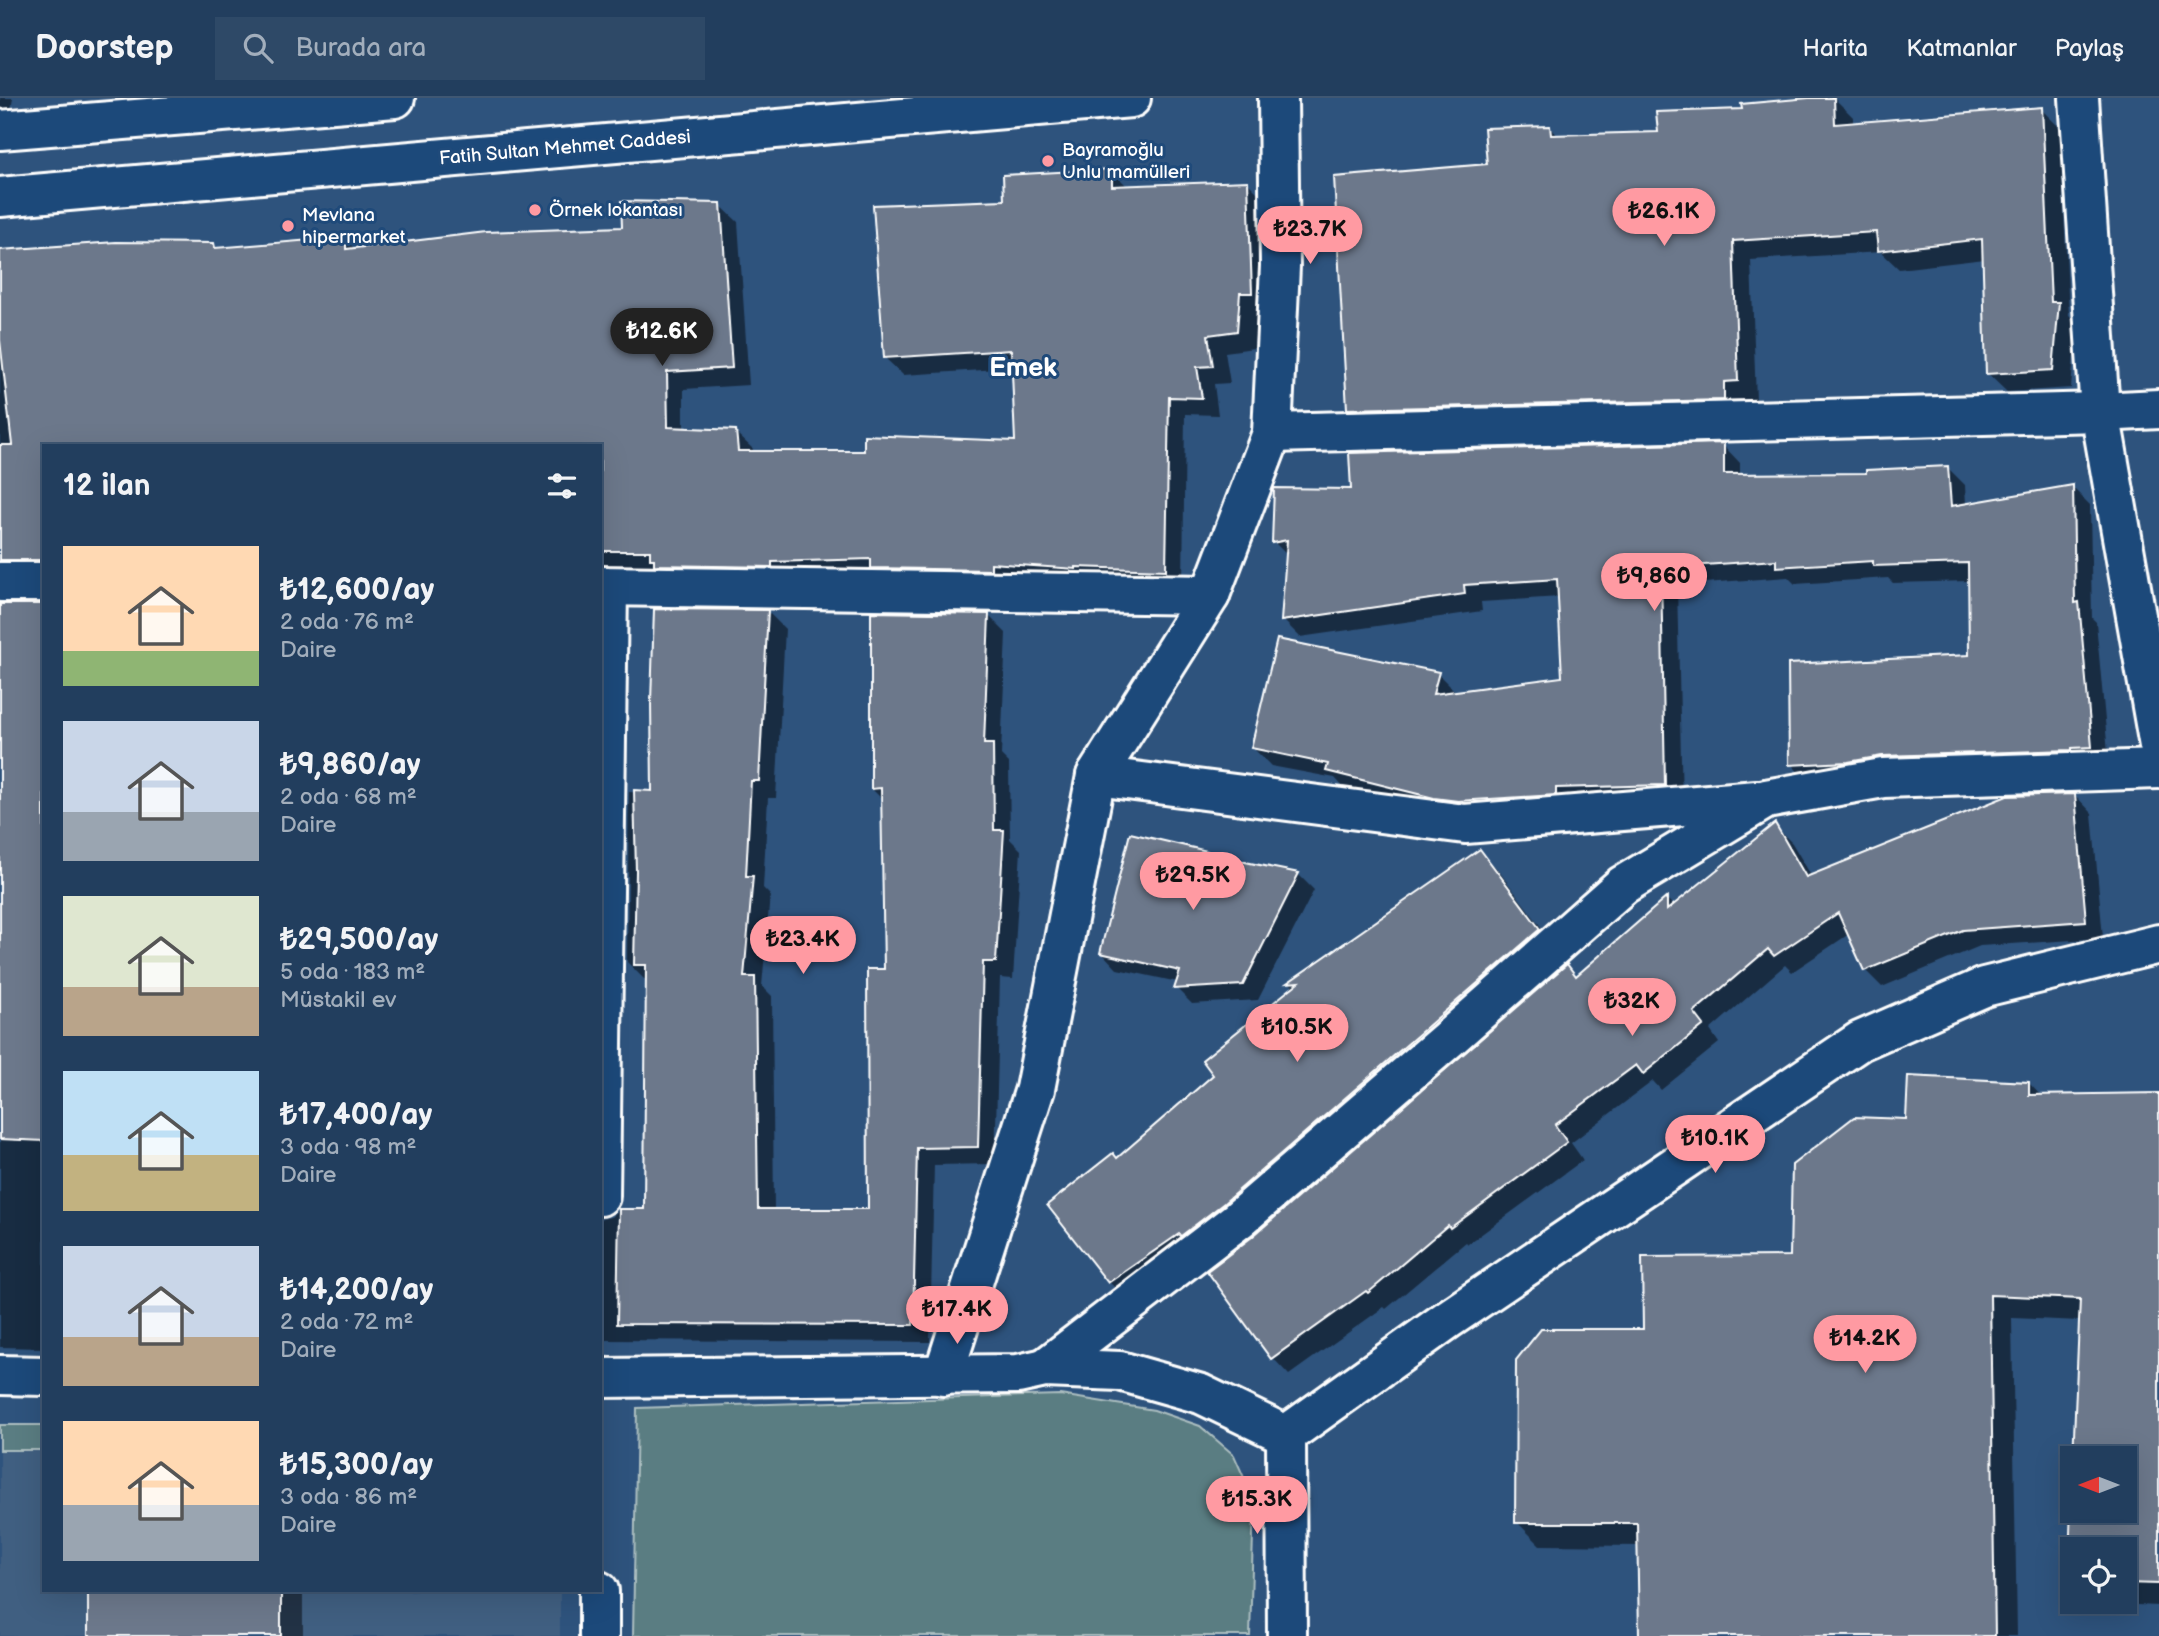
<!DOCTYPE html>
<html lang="tr">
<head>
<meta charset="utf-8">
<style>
	body { margin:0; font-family:"Balsamiq Sans",sans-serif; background:#2e4967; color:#f1f3f6; height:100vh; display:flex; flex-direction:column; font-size:26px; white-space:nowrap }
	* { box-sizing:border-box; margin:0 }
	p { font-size:23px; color:#a2aebc }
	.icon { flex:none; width:38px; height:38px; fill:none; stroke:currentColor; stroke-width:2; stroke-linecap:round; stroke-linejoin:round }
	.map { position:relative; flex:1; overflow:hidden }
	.sheet { position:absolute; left:42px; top:346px; width:560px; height:1148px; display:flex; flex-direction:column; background:#223e5e; border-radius:0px; box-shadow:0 7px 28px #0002,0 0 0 2px #3f5773 }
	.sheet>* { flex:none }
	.needle { width:46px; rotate:270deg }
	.tools { position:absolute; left:2060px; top:1348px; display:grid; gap:14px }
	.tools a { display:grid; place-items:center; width:77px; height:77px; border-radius:0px; background:#223e5e; box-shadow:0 7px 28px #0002,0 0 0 2px #3f5773; font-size:35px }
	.price { position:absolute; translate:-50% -60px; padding:0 16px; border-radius:24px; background:#ff9aa2; color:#111; font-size:23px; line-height:46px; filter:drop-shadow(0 2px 4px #0008) }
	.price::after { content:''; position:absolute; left:50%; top:42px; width:21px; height:16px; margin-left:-10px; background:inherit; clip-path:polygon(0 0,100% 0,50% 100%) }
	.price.active { background:#222; color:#fff }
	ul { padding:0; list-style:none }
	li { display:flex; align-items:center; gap:21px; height:175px; padding:0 21px }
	li span { display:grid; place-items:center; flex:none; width:196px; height:140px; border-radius:0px; color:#555 }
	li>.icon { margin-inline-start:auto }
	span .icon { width:84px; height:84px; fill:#fffc; stroke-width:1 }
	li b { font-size:30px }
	h2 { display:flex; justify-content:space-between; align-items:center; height:84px; padding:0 21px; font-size:30px }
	header { display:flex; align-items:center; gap:42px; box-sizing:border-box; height:98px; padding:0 35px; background:#223e5e; border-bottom:2px solid #3f5773 }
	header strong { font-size:33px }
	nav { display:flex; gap:38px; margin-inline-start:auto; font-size:24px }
	.search { width:490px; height:63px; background:#2e4967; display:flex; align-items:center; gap:18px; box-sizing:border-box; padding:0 24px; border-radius:0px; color:#a2aebc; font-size:26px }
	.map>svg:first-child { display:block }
	.built { fill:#415e81 }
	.green { fill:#5a7d82; stroke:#acbec0; stroke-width:2 }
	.shadow { fill:#0007 }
	.building { fill:#6c788b; stroke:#fff; stroke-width:2 }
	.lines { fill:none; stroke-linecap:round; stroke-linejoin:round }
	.minor-casing { stroke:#fff; stroke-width:44 }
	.major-casing { stroke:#fff; stroke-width:44 }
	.minor { stroke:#1f4a7a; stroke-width:38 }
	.major { stroke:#1f4a7a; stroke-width:38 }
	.poi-dot { fill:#ff9aa2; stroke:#1f4a7a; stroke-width:2.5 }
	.labels { text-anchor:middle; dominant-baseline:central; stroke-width:6; stroke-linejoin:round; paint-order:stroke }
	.street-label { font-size:19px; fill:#fff; stroke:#1f4a7a }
	.poi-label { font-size:19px; fill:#fff; stroke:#1f4a7a; text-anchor:start }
	.district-label { font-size:26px; font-weight:bold; fill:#fff; stroke:#1f4a7a }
</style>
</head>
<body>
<header>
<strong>Doorstep</strong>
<div class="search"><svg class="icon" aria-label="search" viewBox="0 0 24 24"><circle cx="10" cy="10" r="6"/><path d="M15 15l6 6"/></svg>Burada ara</div>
<nav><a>Harita</a><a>Katmanlar</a><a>Paylaş</a></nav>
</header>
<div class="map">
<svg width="2159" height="1538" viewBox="0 0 2159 1538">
	<rect width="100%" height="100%" fill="#2e537d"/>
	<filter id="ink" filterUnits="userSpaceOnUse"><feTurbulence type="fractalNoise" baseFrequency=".0143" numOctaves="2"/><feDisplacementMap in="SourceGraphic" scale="14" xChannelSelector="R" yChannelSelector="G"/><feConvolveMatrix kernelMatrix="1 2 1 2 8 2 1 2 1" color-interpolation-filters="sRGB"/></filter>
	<g filter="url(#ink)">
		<polygon class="built" points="0,1352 44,1352 44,1493 560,1493 560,1538 0,1538"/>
		<g class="green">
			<polygon points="1060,1297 1154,1312 1200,1328 1234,1357 1254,1402 1250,1538 633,1538 637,1310"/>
			<rect x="0" y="1327" width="44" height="25"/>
		</g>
		<g class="shadow">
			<polygon points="0,0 13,0 9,24 0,22"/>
			<polygon points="1830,0 1834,0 1853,19 1853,26 2041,11 2060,30 2069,217 2077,225 2071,290 2007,294 1987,275 1985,161 1899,171 1881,154 1751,162 1756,302 1742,303 1742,320 1368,330 1349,310 1489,67 1550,30 1558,38 1659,35 1744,13"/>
			<polygon points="1111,72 1128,89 1248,85 1265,102 1269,212 1257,212 1254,250 1225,254 1230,285 1214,286 1218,317 1185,316 1183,489 600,469 600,348 44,348 44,479 0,489 0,154 214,146 219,152 345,141 356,152 624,131 720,107 738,124 749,287 684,291 684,332 735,334 753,351 753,355 866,355 1017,344 1014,270 903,277 885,260 1006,104"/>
			<polygon points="1723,347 1740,365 1740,378 1868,377 1947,369 1965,387 1966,407 2072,389 2090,407 2092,520 2096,524 2109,666 1808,684 1791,666 1971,558 1970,483 1893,485 1888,480 1795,486 1788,479 1677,487 1682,704 1453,717 1345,691 1335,680 1271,668 1253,650 1438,576 1455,593 1564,581 1560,499 1481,504 1482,513 1300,539 1283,522 1288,458 1274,444 1353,393"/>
			<polygon points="0,508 44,508 44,1250 0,1249"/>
			<polygon points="768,514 785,531 776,700 768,700 763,790 770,797 762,888 772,898 774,1113 870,1113 886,873 883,702 872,691 988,517 1006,535 1001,657 1009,665 1010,741 1021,752 1013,881 1000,880 995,1066 934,1067 930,1244 600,1242 600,1121 611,1119 618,1113 645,1113 648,882 644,881 627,864 629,694 654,695"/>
			<polygon points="2075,697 2092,715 2103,840 1980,848 1882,889 1865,872 1849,836 1792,874 1785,867 1710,932 1719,945 1661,992 1653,983 1571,1045 1583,1062 1468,1146 1466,1144 1386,1211 1384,1209 1289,1277 1272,1259 1253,1140 1567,868 1577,879 1667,801 1674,808 1775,728 1792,745 1812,779"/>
			<polygon points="1480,753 1498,772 1557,850 1128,1202 1109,1184 1117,1062 1215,977 1294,890 1290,885"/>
			<polygon points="1206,755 1209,758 1298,776 1314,792 1258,902 1192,906 1176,890 1178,884 1117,871 1102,855"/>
			<polygon points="2029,985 2042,999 2159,997 2159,1508 2093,1505 2091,1503 2124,1503 2124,1451 2072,1451 2072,1484 2070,1482 2073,1412 2124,1412 2124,1360 2080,1223 2012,1220 2017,1538 1641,1538 1640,1448 1540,1447 1517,1424 1645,1233 1792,1160 1908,1023"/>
			<rect x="89" y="1493" width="214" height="45"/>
		</g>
		<g class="building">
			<polygon points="1809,0 1834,0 1835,26 2042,9 2051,204 2059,204 2053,272 1986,276 1982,141 1878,153 1876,134 1733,143 1738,283 1724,284 1724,302 1347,311 1334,79 1487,66 1484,30 1550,28 1551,37 1658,34 1656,14 1742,11 1741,6"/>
			<polygon points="1112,71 1112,88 1248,83 1252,195 1240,195 1237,233 1208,237 1213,268 1197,269 1202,300 1169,299 1166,472 1076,469 1076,471 991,465 991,472 871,470 871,461 772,464 772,469 654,467 654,461 650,461 650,453 600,453 600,348 44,348 44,462 0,462 0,347 12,347 0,242 0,152 116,144 214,145 215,150 346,139 346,151 486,134 622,129 621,103 721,105 732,270 667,274 668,329 736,332 738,353 864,353 864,337 1015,343 1011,252 884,260 873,107 1004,102 1003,77"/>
			<polygon points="1724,345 1724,376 1866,375 1866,372 1948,368 1951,408 2073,387 2075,505 2079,504 2092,649 2072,650 2072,652 1882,658 1848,664 1789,667 1788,566 1969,557 1968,465 1873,468 1873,463 1776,469 1776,462 1661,470 1665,687 1556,690 1556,697 1458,703 1434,700 1326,673 1328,666 1251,650 1277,541 1439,574 1433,596 1562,579 1557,481 1464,487 1465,496 1281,523 1287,442 1272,445 1274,390 1351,391 1349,355"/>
			<polygon points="0,506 44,506 44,1043 0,1041"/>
			<polygon points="654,511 768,512 759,683 751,683 746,778 753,778 744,879 755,879 758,1111 868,1111 867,871 884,871 881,690 871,691 871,514 989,516 984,646 993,646 994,732 1004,732 996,864 983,864 978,1049 917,1050 913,1227 617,1226 619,1111 644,1111 646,867 634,867 636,773 634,692 652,693 651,604"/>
			<polygon points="2075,696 2086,823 1963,832 1864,873 1838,815 1774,858 1768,851 1694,914 1704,927 1643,976 1636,967 1555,1027 1567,1044 1450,1130 1448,1127 1368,1195 1366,1193 1271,1261 1207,1173 1252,1139 1567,866 1576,878 1667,799 1667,812 1775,725 1806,779 2007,698"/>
			<polygon points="1130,735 1207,753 1206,756 1299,775 1243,887 1174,891 1180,873 1100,855"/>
			<polygon points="1480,751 1540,831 1224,1105 1181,1138 1179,1136 1108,1185 1047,1107 1113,1055 1117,1060 1213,977 1202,962 1299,884 1287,885"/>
			<polygon points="1908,978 2029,984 2029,997 2159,995 2159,1486 2124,1485 2124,1451 2072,1451 2072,1483 2068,1483 2072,1387 2072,1412 2124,1412 2124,1360 2073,1360 2080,1201 1990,1197 1995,1538 1639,1538 1637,1425 1515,1425 1516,1262 1541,1231 1643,1231 1642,1159 1790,1158 1792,1067 1854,1019 1906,1021"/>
			<rect x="88" y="1493" width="193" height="45"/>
		</g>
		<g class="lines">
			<defs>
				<g id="minor">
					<polyline points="2079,0 2100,314 2159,648"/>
					<polyline points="1272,335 2100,314 2159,311"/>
					<polyline points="0,484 44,484"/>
					<polyline points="600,488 1210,497"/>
					<polyline points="1096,678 1465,726 1757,702"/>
					<polyline points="600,1098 608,489"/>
					<polyline points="1045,1270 1238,1122 1453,937 1623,787 1766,701 1883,680 2159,671"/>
					<polyline points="0,1277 44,1278"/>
					<polyline points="943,1278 1035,991 1096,678 1210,497 1272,335 1280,168 1278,0"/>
					<polyline points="600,1280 1018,1276 1045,1270 1120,1273 1201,1296 1286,1337"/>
					<polyline points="1286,1337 1447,1222 1860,943 1984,889 2159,846"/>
					<polyline points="1286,1337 1287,1538"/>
					<polyline points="599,1493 599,1538"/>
				</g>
				<g id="major">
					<polyline points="0,32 395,0"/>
					<polyline points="0,99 1131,0"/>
				</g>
			</defs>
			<use href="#minor" class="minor-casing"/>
			<use href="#major" class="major-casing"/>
			<use href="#minor" class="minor"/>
			<use href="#major" class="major"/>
		</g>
	</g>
	<g class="poi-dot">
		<circle cx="1048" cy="63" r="7"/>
		<circle cx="535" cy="112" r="7"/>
		<circle cx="288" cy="128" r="7"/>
	</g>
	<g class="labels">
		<g class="street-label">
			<text transform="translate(565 50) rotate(-5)">Fatih Sultan Mehmet Caddesi</text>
		</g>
		<g class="poi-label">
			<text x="1062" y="52">Bayramoğlu<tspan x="1062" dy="22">Unlu mamülleri</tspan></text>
			<text x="549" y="112">Örnek lokantası</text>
			<text x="302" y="117">Mevlana<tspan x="302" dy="22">hipermarket</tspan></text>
		</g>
		<g class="district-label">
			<text x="1023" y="270">Emek</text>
		</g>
	</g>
</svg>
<div class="tools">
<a><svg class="needle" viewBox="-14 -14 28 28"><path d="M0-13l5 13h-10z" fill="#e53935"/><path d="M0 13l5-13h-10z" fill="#a2aebc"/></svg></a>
<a><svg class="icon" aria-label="locate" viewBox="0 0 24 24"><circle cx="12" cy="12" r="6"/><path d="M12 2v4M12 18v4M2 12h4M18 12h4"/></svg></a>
</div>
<b class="price" style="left:1664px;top:150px">₺26.1K</b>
<b class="price" style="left:1310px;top:168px">₺23.7K</b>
<b class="price active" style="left:662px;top:270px">₺12.6K</b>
<b class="price" style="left:1654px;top:515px">₺9,860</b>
<b class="price" style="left:1193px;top:814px">₺29.5K</b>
<b class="price" style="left:803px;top:878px">₺23.4K</b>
<b class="price" style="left:1632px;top:940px">₺32K</b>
<b class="price" style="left:1297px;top:966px">₺10.5K</b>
<b class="price" style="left:1715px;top:1077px">₺10.1K</b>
<b class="price" style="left:957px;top:1248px">₺17.4K</b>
<b class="price" style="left:1865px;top:1277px">₺14.2K</b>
<b class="price" style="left:1257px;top:1438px">₺15.3K</b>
<section class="sheet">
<h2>12 ilan<svg class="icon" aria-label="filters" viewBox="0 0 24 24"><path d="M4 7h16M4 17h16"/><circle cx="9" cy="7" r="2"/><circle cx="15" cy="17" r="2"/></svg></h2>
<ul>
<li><span style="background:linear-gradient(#ffd9b3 75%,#8fb573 0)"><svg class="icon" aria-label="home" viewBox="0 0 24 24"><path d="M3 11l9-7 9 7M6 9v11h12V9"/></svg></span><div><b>₺12,600/ay</b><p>2 oda · 76 m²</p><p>Daire</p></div></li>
<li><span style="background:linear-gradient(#c9d6e8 65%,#9aa5b1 0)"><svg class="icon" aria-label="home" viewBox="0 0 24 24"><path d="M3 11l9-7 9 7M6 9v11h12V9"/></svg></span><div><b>₺9,860/ay</b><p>2 oda · 68 m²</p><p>Daire</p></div></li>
<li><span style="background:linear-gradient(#dfe7d0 65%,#b9a48a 0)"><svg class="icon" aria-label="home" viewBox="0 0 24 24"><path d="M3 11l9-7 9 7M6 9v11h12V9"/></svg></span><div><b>₺29,500/ay</b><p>5 oda · 183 m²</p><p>Müstakil ev</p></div></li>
<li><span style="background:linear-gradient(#bfe0f5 60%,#c2b280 0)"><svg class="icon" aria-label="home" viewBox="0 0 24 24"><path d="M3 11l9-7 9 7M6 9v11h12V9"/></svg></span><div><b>₺17,400/ay</b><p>3 oda · 98 m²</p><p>Daire</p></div></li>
<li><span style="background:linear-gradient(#c9d6e8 65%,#b9a48a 0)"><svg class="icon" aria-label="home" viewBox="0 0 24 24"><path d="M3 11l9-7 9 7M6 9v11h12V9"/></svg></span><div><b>₺14,200/ay</b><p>2 oda · 72 m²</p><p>Daire</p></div></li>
<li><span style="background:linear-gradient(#ffd9b3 60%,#9aa5b1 0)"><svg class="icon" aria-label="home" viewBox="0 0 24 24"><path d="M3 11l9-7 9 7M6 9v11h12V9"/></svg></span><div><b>₺15,300/ay</b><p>3 oda · 86 m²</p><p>Daire</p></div></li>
</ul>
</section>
</div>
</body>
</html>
